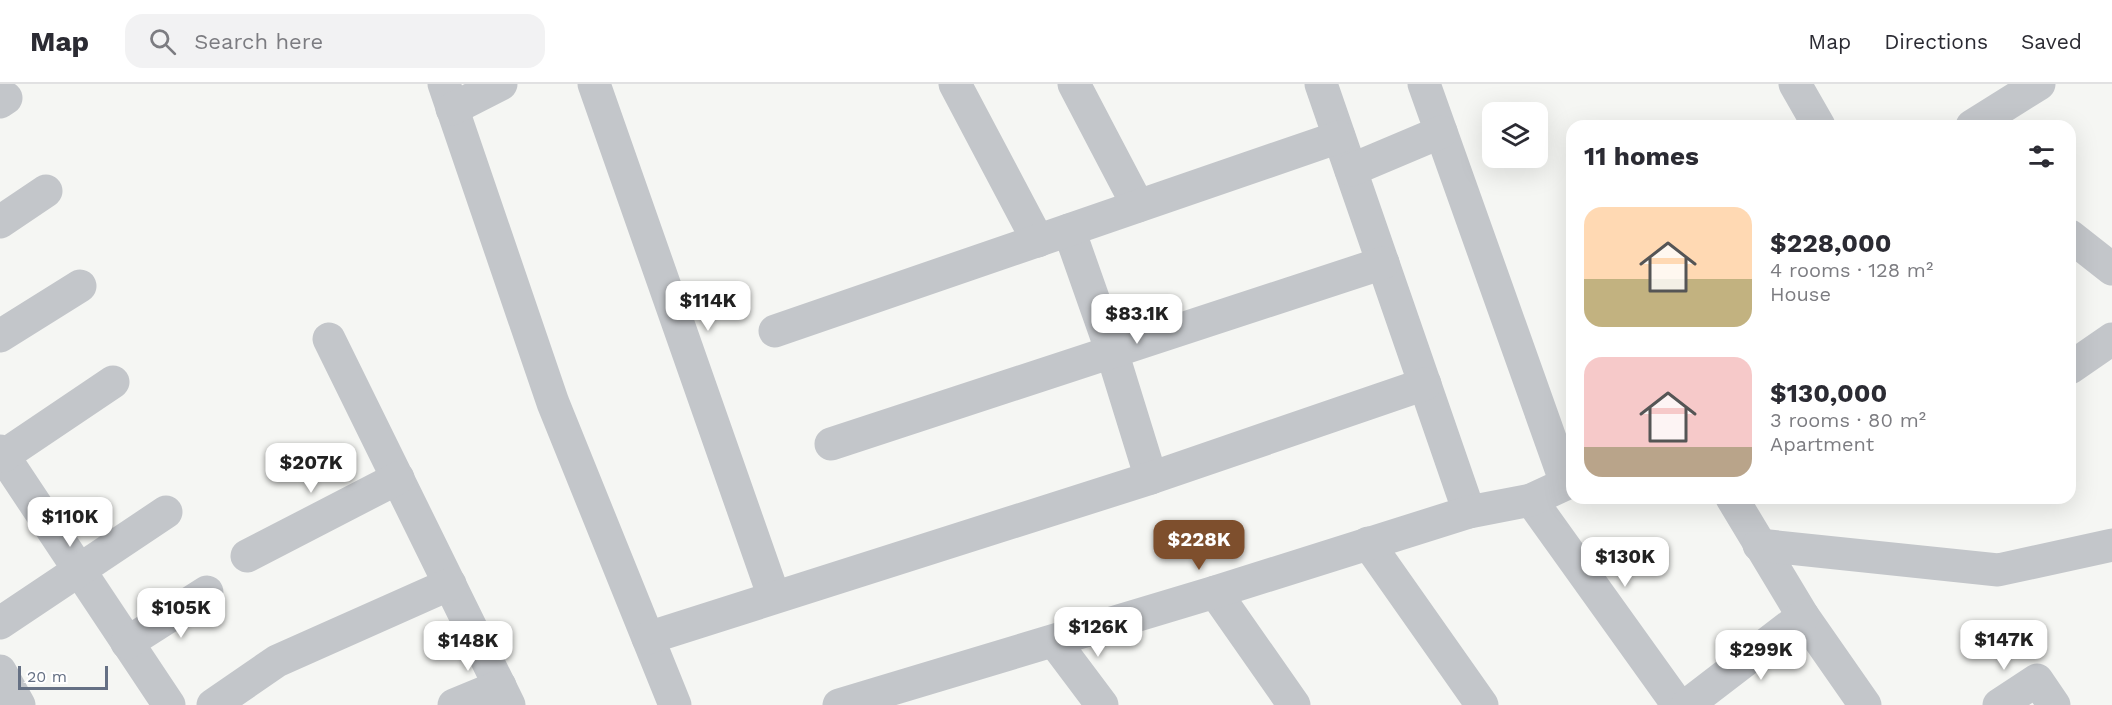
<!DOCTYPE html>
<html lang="en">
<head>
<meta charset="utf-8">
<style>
	body { margin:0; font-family:"Work Sans",sans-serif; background:#f2f2f3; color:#2b2b33; height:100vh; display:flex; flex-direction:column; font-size:22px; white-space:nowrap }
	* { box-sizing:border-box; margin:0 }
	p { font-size:20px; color:#7c7c81 }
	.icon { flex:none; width:33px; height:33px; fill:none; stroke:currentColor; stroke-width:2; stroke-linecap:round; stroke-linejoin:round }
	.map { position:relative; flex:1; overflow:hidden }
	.sheet { position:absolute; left:1566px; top:36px; width:510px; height:384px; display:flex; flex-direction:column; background:#fff; border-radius:18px; box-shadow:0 6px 24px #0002 }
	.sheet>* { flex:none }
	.controls { position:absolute; left:1482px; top:18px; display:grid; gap:12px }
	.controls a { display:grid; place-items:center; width:66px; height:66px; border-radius:12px; background:#fff; box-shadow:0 6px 24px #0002; font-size:30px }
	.scale { position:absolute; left:18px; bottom:15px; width:90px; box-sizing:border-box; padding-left:6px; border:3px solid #657084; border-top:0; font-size:16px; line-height:21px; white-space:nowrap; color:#657084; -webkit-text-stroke:4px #fff; paint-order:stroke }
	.price { position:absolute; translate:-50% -51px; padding:0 14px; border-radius:12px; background:#fff; color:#222; font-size:20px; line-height:39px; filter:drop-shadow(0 2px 3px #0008) }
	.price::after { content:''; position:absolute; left:50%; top:36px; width:18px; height:14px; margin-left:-9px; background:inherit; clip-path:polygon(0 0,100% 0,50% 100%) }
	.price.selected { background:#7e4f2d; color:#fff }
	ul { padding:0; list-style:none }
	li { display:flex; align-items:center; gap:18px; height:150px; padding:0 18px }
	li span { display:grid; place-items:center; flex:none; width:168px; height:120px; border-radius:18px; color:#555 }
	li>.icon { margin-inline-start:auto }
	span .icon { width:72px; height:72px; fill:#fffc; stroke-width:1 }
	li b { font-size:26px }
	h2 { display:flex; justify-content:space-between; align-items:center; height:72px; padding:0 18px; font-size:26px }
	header { display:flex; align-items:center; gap:36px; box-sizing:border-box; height:84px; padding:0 30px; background:#fff; border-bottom:2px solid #e1e1e2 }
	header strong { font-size:28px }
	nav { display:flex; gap:33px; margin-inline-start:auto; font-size:21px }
	.search { width:420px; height:54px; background:#f2f2f3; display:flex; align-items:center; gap:15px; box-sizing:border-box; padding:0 21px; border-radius:18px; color:#7c7c81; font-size:22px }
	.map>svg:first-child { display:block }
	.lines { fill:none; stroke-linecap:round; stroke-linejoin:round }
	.minor { stroke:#c3c6ca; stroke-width:33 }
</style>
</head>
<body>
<header>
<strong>Map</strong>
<div class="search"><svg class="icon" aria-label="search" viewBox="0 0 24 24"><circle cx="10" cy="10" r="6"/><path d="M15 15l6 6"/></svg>Search here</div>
<nav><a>Map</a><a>Directions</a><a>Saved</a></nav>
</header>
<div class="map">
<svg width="2112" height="621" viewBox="0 0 2112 621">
	<rect width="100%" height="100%" fill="#f5f6f3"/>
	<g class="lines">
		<g class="minor">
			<polyline points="444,0 553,319 675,621"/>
			<polyline points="594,0 774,513"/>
			<polyline points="955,0 1038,157"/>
			<polyline points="1074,0 1138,122"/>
			<polyline points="1321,0 1469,428"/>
			<polyline points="1424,0 1566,399"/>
			<polyline points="1795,0 1819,42"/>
			<polyline points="0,18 6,14"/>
			<polyline points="452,25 501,0"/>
			<polyline points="1972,42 2039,0"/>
			<polyline points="1351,86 1441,48"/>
			<polyline points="0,138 46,107"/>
			<polyline points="1069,146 1112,268 1151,394"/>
			<polyline points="2070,152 2112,185"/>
			<polyline points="775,247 1339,53"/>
			<polyline points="0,252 80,202"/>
			<polyline points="329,255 509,621"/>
			<polyline points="2070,284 2112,255"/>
			<polyline points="831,360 1383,179"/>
			<polyline points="0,367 169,621"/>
			<polyline points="3,372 113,298"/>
			<polyline points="1732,414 1803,532 1865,621"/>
			<polyline points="1531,416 1678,621"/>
			<polyline points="1368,459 1482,621"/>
			<polyline points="1759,461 1998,486 2112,461"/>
			<polyline points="247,472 398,394"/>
			<polyline points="1215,508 1294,621"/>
			<polyline points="0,539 166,428"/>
			<polyline points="648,554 1151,394 1425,300"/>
			<polyline points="1054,557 1102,621"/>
			<polyline points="127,559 207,508"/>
			<polyline points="0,587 19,621"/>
			<polyline points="213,621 277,577 450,500"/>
			<polyline points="454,621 500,602"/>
			<polyline points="839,621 1215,508 1469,428 1531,416 1572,397"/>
			<polyline points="1687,621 1803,532"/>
			<polyline points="1999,621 2037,596 2054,621"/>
		</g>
	</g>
</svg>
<div class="controls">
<a><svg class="icon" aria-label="layers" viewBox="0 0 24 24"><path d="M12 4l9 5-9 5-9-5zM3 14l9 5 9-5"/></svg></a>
</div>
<div class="scale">20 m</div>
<b class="price" style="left:708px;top:248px">$114K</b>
<b class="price" style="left:1137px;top:261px">$83.1K</b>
<b class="price" style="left:311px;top:410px">$207K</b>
<b class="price" style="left:70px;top:464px">$110K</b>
<b class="price selected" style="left:1199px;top:487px">$228K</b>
<b class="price" style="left:1625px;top:504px">$130K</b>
<b class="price" style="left:181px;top:555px">$105K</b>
<b class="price" style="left:1098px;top:574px">$126K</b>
<b class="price" style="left:2004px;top:587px">$147K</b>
<b class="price" style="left:468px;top:588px">$148K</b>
<b class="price" style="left:1761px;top:597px">$299K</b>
<section class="sheet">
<h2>11 homes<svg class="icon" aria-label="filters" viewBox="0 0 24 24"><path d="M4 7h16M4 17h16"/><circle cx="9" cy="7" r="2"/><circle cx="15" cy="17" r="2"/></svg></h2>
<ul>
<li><span style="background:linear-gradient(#ffd9b3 60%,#c2b280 0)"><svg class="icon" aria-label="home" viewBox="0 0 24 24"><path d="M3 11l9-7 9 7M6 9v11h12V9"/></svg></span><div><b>$228,000</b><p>4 rooms · 128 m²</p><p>House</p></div></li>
<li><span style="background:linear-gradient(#f6c9c9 75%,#b9a48a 0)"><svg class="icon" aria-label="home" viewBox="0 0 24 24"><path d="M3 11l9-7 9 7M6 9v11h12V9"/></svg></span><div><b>$130,000</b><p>3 rooms · 80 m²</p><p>Apartment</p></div></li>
</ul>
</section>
</div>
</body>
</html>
